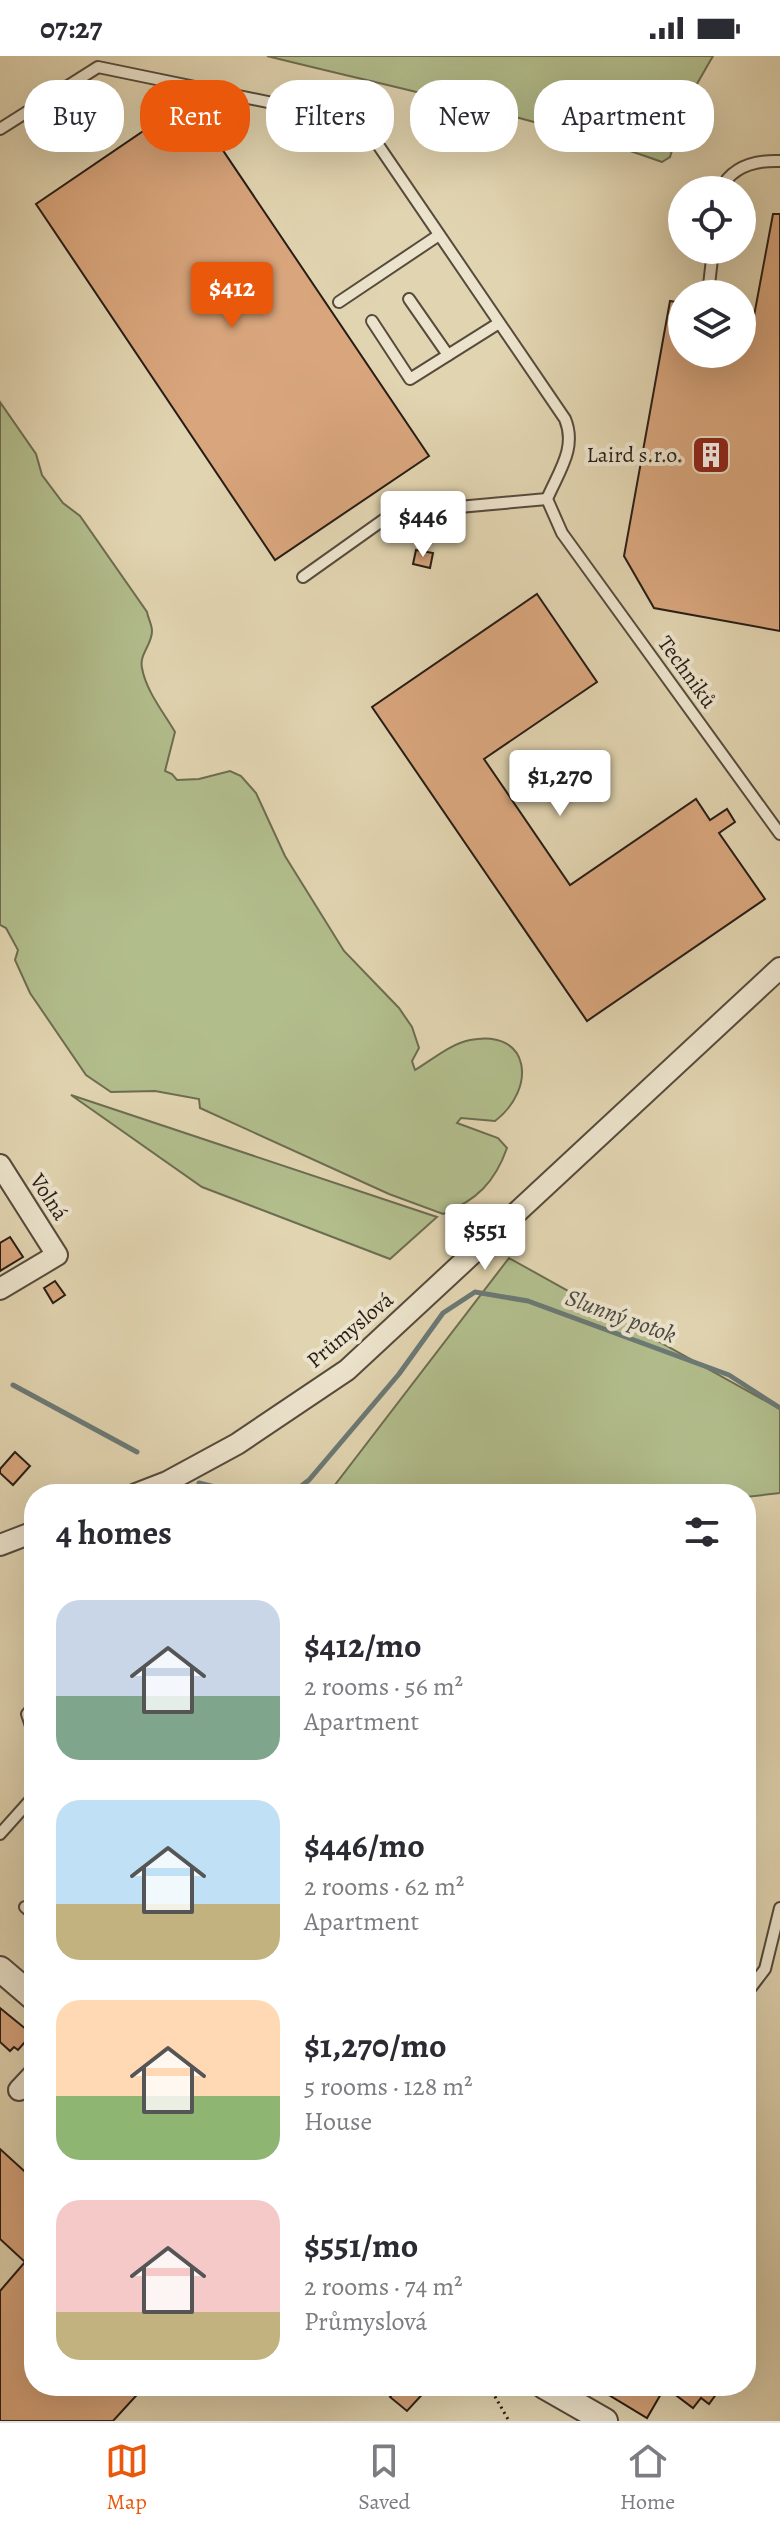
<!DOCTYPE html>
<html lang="en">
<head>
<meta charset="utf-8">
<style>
	body { margin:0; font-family:Alegreya,serif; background:#f7f7f7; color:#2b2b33; height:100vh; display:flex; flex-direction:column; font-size:30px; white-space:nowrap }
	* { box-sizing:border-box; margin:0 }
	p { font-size:26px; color:#7c7c81 }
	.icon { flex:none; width:44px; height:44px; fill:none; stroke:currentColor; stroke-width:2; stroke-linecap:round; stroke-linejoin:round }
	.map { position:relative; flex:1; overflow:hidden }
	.sheet { position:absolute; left:24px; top:1428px; width:732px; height:912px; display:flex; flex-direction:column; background:#fff; border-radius:32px; box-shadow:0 8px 32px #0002 }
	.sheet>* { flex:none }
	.hud { position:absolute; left:24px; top:24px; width:732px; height:72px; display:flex; gap:16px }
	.buttons { position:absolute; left:668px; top:120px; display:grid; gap:16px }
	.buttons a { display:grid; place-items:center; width:88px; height:88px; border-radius:50%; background:#fff; box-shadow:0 8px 32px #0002; font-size:40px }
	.price { position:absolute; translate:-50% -68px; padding:0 18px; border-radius:8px; background:#fff; color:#222; font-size:26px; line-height:52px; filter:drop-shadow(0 2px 4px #0008) }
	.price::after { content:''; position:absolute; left:50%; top:48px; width:24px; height:18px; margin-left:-12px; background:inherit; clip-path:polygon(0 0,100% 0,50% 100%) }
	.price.selected { background:#ea580c; color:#fff }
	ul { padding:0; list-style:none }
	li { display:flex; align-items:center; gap:24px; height:200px; padding:0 32px }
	li span { display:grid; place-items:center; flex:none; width:224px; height:160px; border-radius:24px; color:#555 }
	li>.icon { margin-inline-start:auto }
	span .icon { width:96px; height:96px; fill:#fffc; stroke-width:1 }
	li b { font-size:34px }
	h2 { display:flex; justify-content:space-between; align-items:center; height:96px; padding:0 32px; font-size:34px }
	.tag { padding:0 28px; border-radius:32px; background:#fff; box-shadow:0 8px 32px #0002; font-size:28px; line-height:72px }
	.tag.selected { background:#ea580c; color:#fff }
	.status { display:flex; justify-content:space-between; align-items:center; height:56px; padding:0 40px; background:#fff; direction:ltr }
	.status svg { height:22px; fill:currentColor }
	.tabs { display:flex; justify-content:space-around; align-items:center; height:112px; border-top:2px solid #e1e1e2; background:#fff; font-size:22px; color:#7c7c81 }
	.tabs a { display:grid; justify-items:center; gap:4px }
	.tabs .selected { color:#ea580c }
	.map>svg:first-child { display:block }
	.green { fill:#b2bd8c; stroke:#6d6d51; stroke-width:2 }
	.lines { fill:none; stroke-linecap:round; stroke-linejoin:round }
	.stream { stroke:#6b7975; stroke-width:5 }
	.building { fill:#d8a57c; stroke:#281d16; stroke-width:2 }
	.service-casing { stroke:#564b3c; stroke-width:14 }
	.minor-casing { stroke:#564b3c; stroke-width:24 }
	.tertiary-casing { stroke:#564b3c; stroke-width:28 }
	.path { stroke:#281d16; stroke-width:3; stroke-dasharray:2 4; stroke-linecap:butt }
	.service { stroke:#ece3cc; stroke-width:10 }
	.minor { stroke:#ece3cc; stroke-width:20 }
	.tertiary { stroke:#ece3cc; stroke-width:24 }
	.labels { text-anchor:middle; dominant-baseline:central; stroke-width:8; stroke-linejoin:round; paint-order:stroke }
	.poi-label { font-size:22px; fill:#281d16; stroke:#ece3cc; text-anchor:end }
	.street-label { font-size:22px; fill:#281d16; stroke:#ece3cc }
	.water-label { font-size:24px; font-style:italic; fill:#494b45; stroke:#ece3cc }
</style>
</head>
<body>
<div class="status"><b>07:27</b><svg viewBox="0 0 49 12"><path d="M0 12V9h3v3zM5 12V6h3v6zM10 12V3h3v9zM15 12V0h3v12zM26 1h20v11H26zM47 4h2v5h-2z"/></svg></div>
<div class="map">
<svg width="780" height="2365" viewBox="0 0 780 2365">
	<rect width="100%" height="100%" fill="#e1d4b0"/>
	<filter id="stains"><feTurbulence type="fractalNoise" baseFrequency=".0025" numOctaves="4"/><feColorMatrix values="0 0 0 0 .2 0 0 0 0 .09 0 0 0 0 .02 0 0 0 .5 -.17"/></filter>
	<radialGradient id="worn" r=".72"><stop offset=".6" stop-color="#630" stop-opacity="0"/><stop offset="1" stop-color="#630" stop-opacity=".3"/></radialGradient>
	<g class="green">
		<path d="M267 0H713L686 47 670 101 662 106C533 60 399 33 267 0Z"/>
		<path d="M0 346 36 398 42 419 63 447 80 460 147 556C148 562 152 569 152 575 152 589 139 598 142 612 146 635 164 657 175 676L165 715 172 718 177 724 199 723 230 715 241 720 256 737 285 800 344 895 399 952 412 971 419 992 412 1005 415 1014C432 1004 450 988 470 984 531 972 537 1033 495 1065L461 1062 457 1067 498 1082 507 1092C495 1126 477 1144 443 1158L389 1138 200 1052 199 1043 155 1035 111 1036 86 1019 30 937 15 904 18 894 6 872 0 869Z"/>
		<polygon points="71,1039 437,1161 390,1203 202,1131"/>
		<polygon points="509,1202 780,1353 780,1437 746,1441 746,1438 624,1438 559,1432 550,1438 328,1438"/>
	</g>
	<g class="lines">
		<g class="stream">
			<polyline points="13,1329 137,1396"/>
			<polyline points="199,1427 243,1438"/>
			<polyline points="291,1438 309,1424 399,1318 443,1257 475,1236 528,1245 729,1319 780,1352"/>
		</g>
	</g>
	<g class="building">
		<polygon points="189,44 429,400 275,504 36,148"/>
		<polygon points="773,158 780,158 780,575 654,552 624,500 670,245 682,247 682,298 742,298 742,258 754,260"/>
		<polygon points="416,494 433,497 430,512 413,508"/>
		<polygon points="537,538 597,626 484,703 570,829 696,743 710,764 727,753 735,766 719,777 765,843 587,965 372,651"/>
		<polygon points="10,1181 23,1201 0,1215 0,1187"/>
		<polygon points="55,1225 65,1239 53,1247 44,1232"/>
		<polygon points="15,1396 30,1410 13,1429 0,1417 0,1413"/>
		<polygon points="0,1952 32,1978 18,1994 14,1991 10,1995 0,1986"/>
		<polygon points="0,2093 34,2124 34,2330 145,2330 113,2365 0,2365 0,2235 25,2206 0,2183"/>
		<polygon points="400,2330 430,2330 407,2355 390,2341"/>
		<polygon points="594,2330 722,2330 709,2348 701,2342 693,2352 665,2331 647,2362"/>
	</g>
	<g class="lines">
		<defs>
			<g id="service">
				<path d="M0 73 98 11 350 63 370 77 565 363C577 392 559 415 547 443L562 477 780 778"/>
				<path d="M720 134C732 110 755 104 780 105"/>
				<polyline points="708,238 713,194"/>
				<polyline points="409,243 448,299"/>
				<polyline points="339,246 439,179"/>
				<polyline points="372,265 410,323 499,267"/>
				<polyline points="303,521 393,457 547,443"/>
				<polyline points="34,1650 27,1658 34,1679"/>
				<polyline points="0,1778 34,1740"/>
				<polyline points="25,1851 34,1859"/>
				<polyline points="746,1938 765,1913 780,1852"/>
			</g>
			<g id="minor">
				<polyline points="0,1109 57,1199 0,1233"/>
				<polyline points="136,1438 167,1426 237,1388 347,1314 780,912"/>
				<polyline points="0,1489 34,1476"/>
				<polyline points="19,2034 34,2018"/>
			</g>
			<g id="tertiary">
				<polyline points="0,1913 34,1942"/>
				<polyline points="544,2330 605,2365"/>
			</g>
		</defs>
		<use href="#service" class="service-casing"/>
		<use href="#minor" class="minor-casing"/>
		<use href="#tertiary" class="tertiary-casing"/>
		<polyline class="path" points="489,2330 509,2365"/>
		<use href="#service" class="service"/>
		<use href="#minor" class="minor"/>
		<use href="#tertiary" class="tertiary"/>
	</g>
	<defs>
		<symbol id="building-square" viewBox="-11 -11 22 22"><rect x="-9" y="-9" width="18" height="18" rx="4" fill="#8f2418" stroke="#ece3cc"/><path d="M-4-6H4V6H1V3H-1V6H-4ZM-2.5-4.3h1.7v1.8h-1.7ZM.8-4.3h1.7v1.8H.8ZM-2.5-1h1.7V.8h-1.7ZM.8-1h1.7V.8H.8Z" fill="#fff"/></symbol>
	</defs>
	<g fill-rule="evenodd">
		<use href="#building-square" x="689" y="377" width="44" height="44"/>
	</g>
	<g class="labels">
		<g class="poi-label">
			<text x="683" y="399">Laird s.r.o.</text>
		</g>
		<g class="street-label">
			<text transform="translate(687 616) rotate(54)">Techniků</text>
			<text transform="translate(49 1141) rotate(57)">Volná</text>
			<text transform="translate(350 1274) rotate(-40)">Průmyslová</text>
		</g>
		<g class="water-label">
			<text transform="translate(621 1260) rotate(20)">Slunný potok</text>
		</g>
	</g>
	<rect width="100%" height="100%" filter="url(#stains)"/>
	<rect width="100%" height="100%" fill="url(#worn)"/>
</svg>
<div class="buttons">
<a><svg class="icon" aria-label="locate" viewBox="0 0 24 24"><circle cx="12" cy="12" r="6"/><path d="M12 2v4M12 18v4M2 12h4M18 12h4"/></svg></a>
<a><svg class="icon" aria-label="layers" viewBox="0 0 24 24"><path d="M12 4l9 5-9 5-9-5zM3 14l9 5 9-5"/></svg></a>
</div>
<b class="price selected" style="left:232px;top:274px">$412</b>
<b class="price" style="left:423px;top:503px">$446</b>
<b class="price" style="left:560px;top:762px">$1,270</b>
<b class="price" style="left:485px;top:1216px">$551</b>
<div class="hud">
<a class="tag">Buy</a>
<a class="tag selected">Rent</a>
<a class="tag">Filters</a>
<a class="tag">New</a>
<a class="tag">Apartment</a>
</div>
<section class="sheet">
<h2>4 homes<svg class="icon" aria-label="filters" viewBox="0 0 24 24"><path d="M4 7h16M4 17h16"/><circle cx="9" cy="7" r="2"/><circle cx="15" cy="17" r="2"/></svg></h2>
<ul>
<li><span style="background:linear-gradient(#c9d6e8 60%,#7fa58c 0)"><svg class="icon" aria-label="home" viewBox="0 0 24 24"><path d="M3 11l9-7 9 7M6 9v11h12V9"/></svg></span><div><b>$412/mo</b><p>2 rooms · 56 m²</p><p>Apartment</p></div></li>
<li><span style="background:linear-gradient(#bfe0f5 65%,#c2b280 0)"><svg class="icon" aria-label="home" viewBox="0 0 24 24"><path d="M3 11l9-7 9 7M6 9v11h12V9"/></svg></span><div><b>$446/mo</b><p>2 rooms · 62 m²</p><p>Apartment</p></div></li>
<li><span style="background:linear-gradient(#ffd9b3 60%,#8fb573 0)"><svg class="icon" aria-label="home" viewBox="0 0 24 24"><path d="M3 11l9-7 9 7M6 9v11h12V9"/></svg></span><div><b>$1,270/mo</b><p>5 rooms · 128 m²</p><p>House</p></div></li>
<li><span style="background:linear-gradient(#f6c9c9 70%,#c2b280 0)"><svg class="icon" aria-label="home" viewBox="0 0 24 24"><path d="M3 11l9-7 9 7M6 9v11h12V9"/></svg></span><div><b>$551/mo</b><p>2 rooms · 74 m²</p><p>Průmyslová</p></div></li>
</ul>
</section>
</div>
<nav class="tabs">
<a class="selected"><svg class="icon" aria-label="map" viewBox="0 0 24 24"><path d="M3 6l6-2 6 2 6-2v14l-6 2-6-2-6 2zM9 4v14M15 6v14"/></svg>Map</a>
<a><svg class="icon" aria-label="saved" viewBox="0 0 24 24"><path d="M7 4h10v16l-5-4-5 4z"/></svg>Saved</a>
<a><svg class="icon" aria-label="home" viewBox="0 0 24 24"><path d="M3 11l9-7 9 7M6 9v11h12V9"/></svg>Home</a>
</nav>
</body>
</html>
